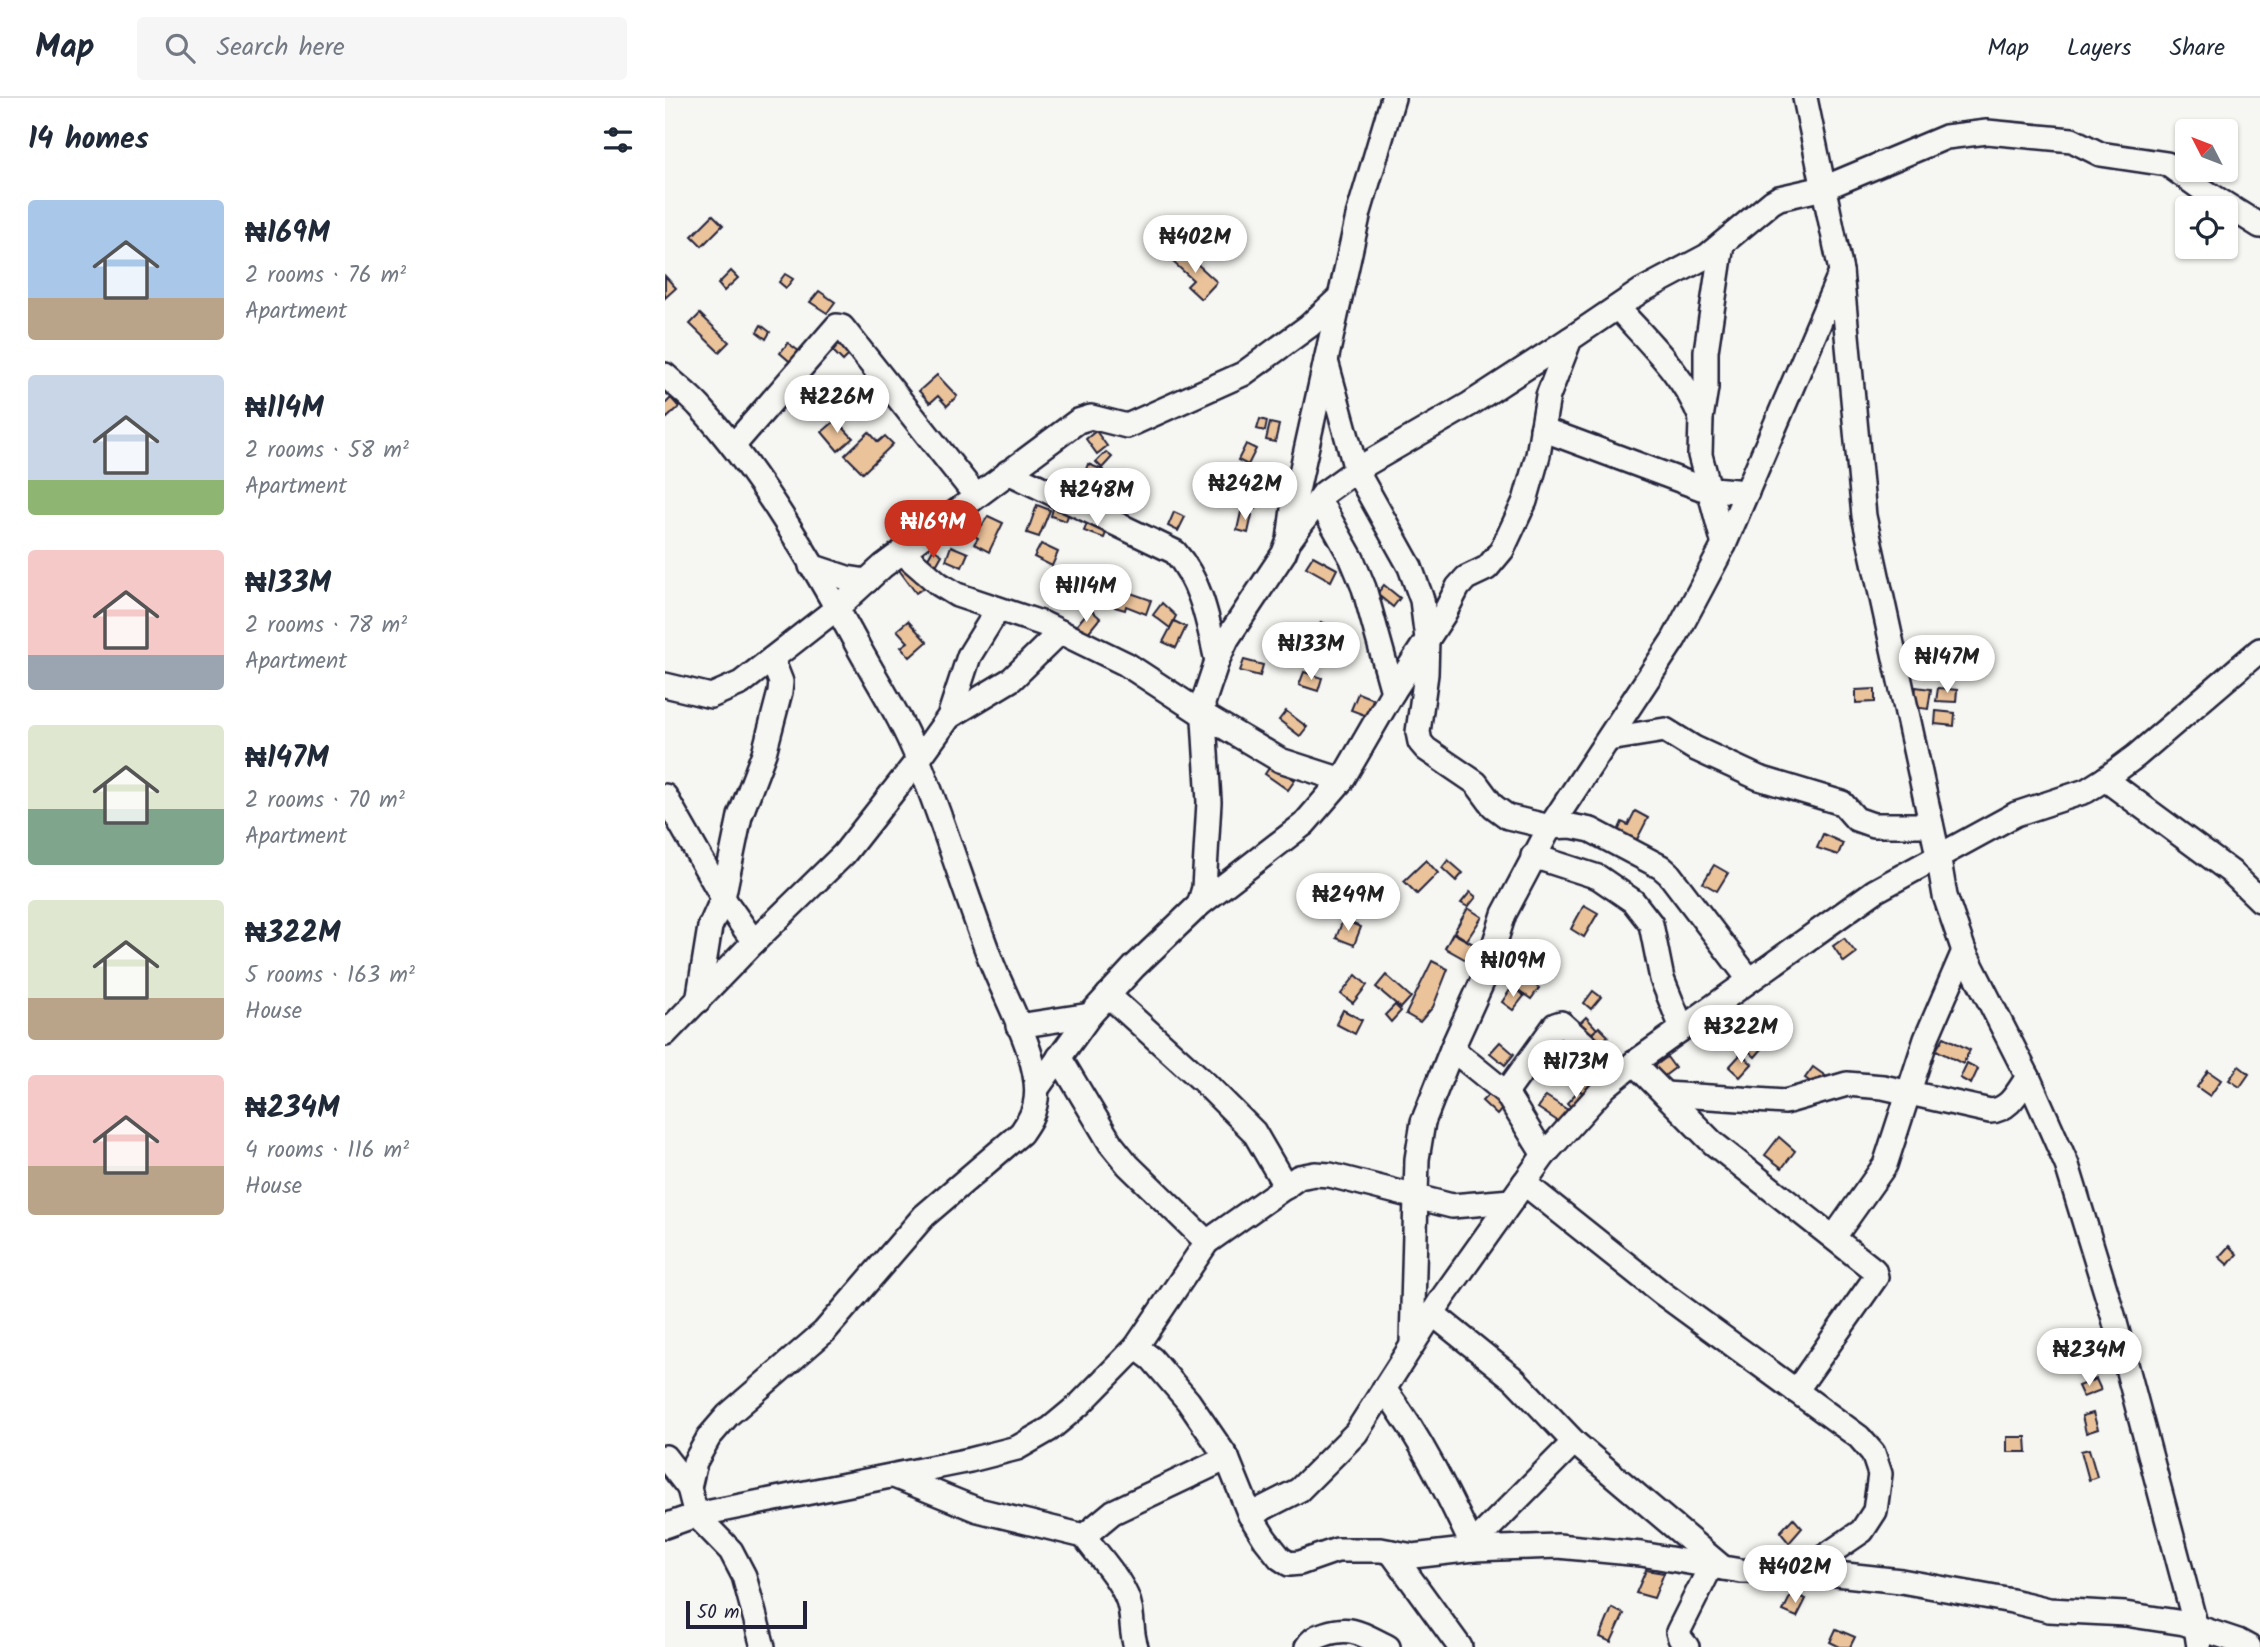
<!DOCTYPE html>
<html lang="en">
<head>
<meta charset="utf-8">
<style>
	body { margin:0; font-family:Kalam,sans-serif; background:#f6f6f7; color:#1f2937; height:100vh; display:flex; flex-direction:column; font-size:26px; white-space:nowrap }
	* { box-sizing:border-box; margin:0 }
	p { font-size:23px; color:#747a83 }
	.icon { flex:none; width:38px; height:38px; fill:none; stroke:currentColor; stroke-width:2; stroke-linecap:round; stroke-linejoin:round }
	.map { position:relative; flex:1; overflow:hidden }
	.drawer { display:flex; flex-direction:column; background:#fff; width:665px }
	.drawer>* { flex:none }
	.needle { width:46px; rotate:312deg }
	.tools { position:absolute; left:1510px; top:21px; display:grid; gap:14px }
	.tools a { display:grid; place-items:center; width:63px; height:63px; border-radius:7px; background:#fff; box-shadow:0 2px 5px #0004; font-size:35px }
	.scale { position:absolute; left:21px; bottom:18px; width:121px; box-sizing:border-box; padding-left:7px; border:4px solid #22223b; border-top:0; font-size:19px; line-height:24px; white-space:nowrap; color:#22223b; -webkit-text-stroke:5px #f6f6f2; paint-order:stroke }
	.price { position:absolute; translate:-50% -60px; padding:0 16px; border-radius:24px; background:#fff; color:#222; font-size:23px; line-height:46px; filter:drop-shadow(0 2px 4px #0008) }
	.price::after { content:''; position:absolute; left:50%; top:42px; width:21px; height:16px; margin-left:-10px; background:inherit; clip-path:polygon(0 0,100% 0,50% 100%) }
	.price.on { background:#c8321e; color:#fff }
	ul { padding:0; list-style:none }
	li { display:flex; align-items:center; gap:21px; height:175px; padding:0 28px }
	li span { display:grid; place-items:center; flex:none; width:196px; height:140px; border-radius:7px; color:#555 }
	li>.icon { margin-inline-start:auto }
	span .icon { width:84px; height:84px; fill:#fffc; stroke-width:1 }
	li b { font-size:30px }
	h2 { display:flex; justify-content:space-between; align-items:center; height:84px; padding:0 28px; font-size:30px }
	header { display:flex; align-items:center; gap:42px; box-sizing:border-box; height:98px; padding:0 35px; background:#fff; border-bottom:2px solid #e0e1e3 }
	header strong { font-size:33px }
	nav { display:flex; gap:38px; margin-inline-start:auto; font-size:24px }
	.search { width:490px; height:63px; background:#f6f6f7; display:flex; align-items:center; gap:18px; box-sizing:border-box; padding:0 24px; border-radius:7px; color:#747a83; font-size:26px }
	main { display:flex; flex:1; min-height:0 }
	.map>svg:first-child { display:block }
	.building { fill:#ebc39b; stroke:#22223b; stroke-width:2 }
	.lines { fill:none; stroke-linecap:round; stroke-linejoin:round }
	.minor-casing { stroke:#22223b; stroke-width:28 }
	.minor { stroke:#f6f6f2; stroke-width:23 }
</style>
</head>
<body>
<header>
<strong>Map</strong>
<div class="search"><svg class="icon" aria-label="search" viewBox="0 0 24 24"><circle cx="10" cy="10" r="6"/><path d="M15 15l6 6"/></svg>Search here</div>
<nav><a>Map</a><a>Layers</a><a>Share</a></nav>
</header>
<main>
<section class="drawer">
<h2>14 homes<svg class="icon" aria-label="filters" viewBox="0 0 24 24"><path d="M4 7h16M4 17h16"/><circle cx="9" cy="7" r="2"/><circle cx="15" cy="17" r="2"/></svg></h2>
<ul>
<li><span style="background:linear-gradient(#a9c7e8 70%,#b9a48a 0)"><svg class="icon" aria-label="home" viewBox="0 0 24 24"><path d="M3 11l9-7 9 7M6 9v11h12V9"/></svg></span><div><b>₦169M</b><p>2 rooms · 76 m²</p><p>Apartment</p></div></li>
<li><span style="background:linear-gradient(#c9d6e8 75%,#8fb573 0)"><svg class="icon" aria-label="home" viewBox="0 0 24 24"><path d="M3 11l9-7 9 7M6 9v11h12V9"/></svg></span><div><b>₦114M</b><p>2 rooms · 58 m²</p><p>Apartment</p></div></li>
<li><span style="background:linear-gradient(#f6c9c9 75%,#9aa5b1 0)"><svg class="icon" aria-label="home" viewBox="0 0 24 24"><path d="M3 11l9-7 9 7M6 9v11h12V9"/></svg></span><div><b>₦133M</b><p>2 rooms · 78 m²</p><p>Apartment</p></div></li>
<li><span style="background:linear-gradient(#dfe7d0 60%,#7fa58c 0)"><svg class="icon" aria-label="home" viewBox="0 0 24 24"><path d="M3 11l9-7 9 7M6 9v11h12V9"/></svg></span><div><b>₦147M</b><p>2 rooms · 70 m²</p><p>Apartment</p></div></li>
<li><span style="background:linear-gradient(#dfe7d0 70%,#b9a48a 0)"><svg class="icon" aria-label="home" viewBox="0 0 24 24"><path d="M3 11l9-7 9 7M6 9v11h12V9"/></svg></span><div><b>₦322M</b><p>5 rooms · 163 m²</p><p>House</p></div></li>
<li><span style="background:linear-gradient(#f6c9c9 65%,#b9a48a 0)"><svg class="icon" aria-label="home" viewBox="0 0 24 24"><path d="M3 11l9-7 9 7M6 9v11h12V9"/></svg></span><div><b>₦234M</b><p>4 rooms · 116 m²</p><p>House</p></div></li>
</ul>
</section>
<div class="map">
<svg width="1595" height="1549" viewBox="0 0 1595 1549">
	<rect width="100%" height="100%" fill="#f6f6f2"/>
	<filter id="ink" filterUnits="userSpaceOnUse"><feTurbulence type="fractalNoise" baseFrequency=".0143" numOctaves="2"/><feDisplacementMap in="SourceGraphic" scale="14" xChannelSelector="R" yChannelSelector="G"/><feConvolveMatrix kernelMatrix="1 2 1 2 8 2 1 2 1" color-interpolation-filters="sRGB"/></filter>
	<g filter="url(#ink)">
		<g class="building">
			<polygon points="48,117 58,127 37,148 27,138"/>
			<polygon points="518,153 552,184 536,201 522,188 528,182 508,164"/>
			<polygon points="66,173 73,180 59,193 53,186"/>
			<polygon points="120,176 128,181 121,190 114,184"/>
			<polygon points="0,178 11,190 0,200"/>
			<polygon points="154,193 170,204 162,215 145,204"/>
			<polygon points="35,216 64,244 54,254 25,226"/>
			<polygon points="96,227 105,234 101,241 92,234"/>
			<polygon points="177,237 190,251 178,263 164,249"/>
			<polygon points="123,245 139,257 130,268 115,255"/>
			<polygon points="272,277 292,298 282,308 273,298 265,305 254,293"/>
			<polygon points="166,282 180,298 164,312 149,295"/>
			<polygon points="6,300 14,309 2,320 0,318 0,306"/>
			<polygon points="595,321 602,323 600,333 592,331"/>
			<polygon points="171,322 188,340 173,353 157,334"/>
			<polygon points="605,325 614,327 610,344 601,342"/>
			<polygon points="431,333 442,348 432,356 421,341"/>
			<polygon points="204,334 213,344 220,338 228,346 198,375 180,357"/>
			<polygon points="581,346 591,351 583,367 573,362"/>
			<polygon points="441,354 447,359 437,370 431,364"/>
			<polygon points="423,366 438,372 432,385 418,379"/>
			<polygon points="586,399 595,402 591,411 582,407"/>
			<polygon points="372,407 385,412 374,439 362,435"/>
			<polygon points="389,407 405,412 401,423 386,418"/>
			<polygon points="509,414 520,419 513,433 503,428"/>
			<polygon points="576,414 587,417 583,435 572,432"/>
			<polygon points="323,418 338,425 324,454 309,446 313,440 310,438"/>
			<polygon points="424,420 444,427 439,440 419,433"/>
			<polygon points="376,446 393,454 387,468 369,459"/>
			<polygon points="286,448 303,455 297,469 281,462"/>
			<polygon points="268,451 277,457 268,473 259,467"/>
			<polygon points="648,458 672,471 666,483 641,469"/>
			<polygon points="245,464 262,488 251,495 234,472"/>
			<polygon points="719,487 735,500 728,509 712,496"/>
			<polygon points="457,492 486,502 481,516 461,508 460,512 450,509"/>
			<polygon points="497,505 511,518 505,530 488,517"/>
			<polygon points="425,511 435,520 418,541 407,533"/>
			<polygon points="243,523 262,544 245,559 236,549 243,544 232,532"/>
			<polygon points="509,523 521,529 511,550 498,544"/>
			<polygon points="656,524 682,534 677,546 667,543 663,554 647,547"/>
			<polygon points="579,562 598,567 595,578 575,573"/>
			<polygon points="639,574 657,580 653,593 634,587"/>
			<polygon points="1251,589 1266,591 1263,611 1248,609"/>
			<polygon points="1273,590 1292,592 1291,604 1271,603"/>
			<polygon points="1210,591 1210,604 1191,605 1191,592"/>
			<polygon points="693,595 708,601 702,618 686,612"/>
			<polygon points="621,613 642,629 635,638 614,622"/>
			<polygon points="1271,613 1290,615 1289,628 1270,626"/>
			<polygon points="606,667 630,682 623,692 600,676"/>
			<polygon points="970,713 983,720 968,749 950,740 957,724 963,727"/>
			<polygon points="1158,736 1178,745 1173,757 1152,750"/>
			<polygon points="761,762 773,775 752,796 739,783"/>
			<polygon points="783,762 798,775 791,783 777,770"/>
			<polygon points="1049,767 1063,775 1052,793 1038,785"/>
			<polygon points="805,794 811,799 803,809 796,805"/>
			<polygon points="919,807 933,815 919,839 906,831"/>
			<polygon points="803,810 817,819 802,842 789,834"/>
			<polygon points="678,822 696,829 689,847 671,840"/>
			<polygon points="788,835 821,853 812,868 780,850"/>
			<polygon points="1179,840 1191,855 1179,864 1168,848"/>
			<polygon points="842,848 855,855 847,869 834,862"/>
			<polygon points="767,863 783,871 768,909 755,924 741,916"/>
			<polygon points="874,868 883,873 877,883 868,877"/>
			<polygon points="853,875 874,890 866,901 845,886"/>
			<polygon points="691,877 702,887 688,905 676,896"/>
			<polygon points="721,877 746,899 736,910 711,889"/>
			<polygon points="847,889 859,898 848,912 837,904"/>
			<polygon points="928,893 936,899 926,911 919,905"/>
			<polygon points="730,907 736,913 726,924 720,917"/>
			<polygon points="678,912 697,922 690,936 671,926"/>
			<polygon points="921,919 932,931 924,938 913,927"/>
			<polygon points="934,929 943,938 930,950 921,941"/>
			<polygon points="1089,930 1104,943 1090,959 1076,946"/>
			<polygon points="1279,939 1305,952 1298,966 1271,952"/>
			<polygon points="835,944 849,956 840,967 825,955"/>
			<polygon points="1076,956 1087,966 1075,979 1064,969"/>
			<polygon points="1002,959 1010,970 994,982 986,971"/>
			<polygon points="1302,965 1313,971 1306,986 1295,980"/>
			<polygon points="906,966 930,988 921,998 897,976"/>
			<polygon points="1574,968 1584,976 1575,989 1564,982"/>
			<polygon points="1148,969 1162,979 1154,990 1140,980"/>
			<polygon points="1543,973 1556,982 1545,998 1532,989"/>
			<polygon points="828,992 842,1005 832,1017 817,1003"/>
			<polygon points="914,992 921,998 909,1012 902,1005"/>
			<polygon points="881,998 906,1014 897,1026 873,1010"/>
			<polygon points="1114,1039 1130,1053 1117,1070 1100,1057"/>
			<polygon points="1564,1148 1572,1156 1563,1167 1554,1159"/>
			<polygon points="1431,1281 1436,1292 1418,1299 1413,1288"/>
			<polygon points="1428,1315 1433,1331 1421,1335 1417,1318"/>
			<polygon points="1342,1339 1361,1339 1362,1354 1342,1354"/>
			<polygon points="1424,1351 1432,1379 1424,1382 1416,1353"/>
			<polygon points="1128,1420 1137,1430 1124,1445 1115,1434"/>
			<polygon points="981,1472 999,1475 989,1500 971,1495"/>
			<polygon points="1127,1495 1141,1501 1132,1519 1118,1513"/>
			<polygon points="947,1510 959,1516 946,1544 935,1539"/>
			<polygon points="1171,1531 1190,1539 1185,1549 1175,1549 1165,1544"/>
		</g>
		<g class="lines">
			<defs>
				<g id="minor">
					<polyline points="1140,0 1176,173 1199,418 1273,757 1280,798 1299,853 1363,979 1402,1067 1448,1217 1531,1529 1534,1549"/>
					<polyline points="1057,146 1041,253 1041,290 1036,320 1035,357 1059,447"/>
					<path d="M953 210C984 245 1019 277 1036 320"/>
					<polyline points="661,263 691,372 745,469 757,502 762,541 761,576 753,634 755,644 761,651 811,685 828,708 843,719 885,729 906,728 926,732 996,769 1004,776 1084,881"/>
					<path d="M0 277C12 288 25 298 35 309 97 377 151 471 195 552 215 588 239 625 254 664 280 729 301 797 326 863 341 902 380 968 370 1007 368 1018 362 1026 356 1035L259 1118 159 1234 63 1317 44 1339 30 1364 24 1390 31 1417 66 1453 79 1478 98 1549"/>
					<polyline points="877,331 1036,390 1082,394"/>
					<polyline points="68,348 172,228 177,229 311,398"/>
					<path d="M343 374 510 454C537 485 543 524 552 563"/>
					<polyline points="654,402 687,461 699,490 728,594"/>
					<polyline points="626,440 659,395 691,372 805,306 905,241"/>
					<polyline points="237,454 274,486 292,497 379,526 461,566 539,617 615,662 677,682"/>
					<polyline points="146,468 182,480 202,483"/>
					<polyline points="0,587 46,598 76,585 172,510 218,468 413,323 426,319 462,328 578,276 644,228 674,200"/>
					<polyline points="284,619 347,581 395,534"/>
					<polyline points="944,641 1000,632 1029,650 1094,680 1177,705 1191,721 1208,727 1266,727"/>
					<polyline points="1440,681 1566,774 1595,802"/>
					<polyline points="0,698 58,800 89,844"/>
					<polyline points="868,758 933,779 968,803 986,826 997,881 1017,930"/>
					<polyline points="534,807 639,726 677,682 728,594 779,516 793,489 801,480 822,470 837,452 860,403 873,357 883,298 905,241 976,193 1042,158 1107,104 1114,100 1159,90 1281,39 1322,34 1407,42 1435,56 1502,66 1541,94 1595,128"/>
					<polyline points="443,897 540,985 589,1034 621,1089"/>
					<polyline points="33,903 45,829 58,800 75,718 99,655 115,594 116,584 107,561"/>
					<polyline points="353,928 425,917"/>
					<polyline points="0,936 89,844 179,756 253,662 284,619 304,558 333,511"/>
					<polyline points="787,951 841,995 879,1057"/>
					<polyline points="394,959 446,1046 463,1067 542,1144"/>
					<polyline points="969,965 1048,1045 1209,1172 1211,1179 1131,1293"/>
					<polyline points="373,989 425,917 469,869 534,807 539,790 544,704 538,605 552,563 562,541 619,455 624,442 628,411 694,114 728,0"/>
					<polyline points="841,995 890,927 896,925 954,977"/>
					<path d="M1000 996 1120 1004 1182 986 1218 989 1325 1013C1345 1012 1353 993 1363 979"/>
					<polyline points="859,1085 997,1195 1194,1339 1208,1355 1215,1376 1210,1413 1197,1433 1137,1474"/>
					<polyline points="1169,1139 1220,1067 1261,941 1299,853"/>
					<polyline points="767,1215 850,1282 909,1344 1058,1470"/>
					<polyline points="747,1246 752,1061 758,1024 789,946 818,882 839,816 885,729 1009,541 1059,447 1176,174"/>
					<polyline points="471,1249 487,1261 523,1303 562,1360 585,1417 600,1441 615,1460 624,1466 635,1465 672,1452 716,1452 748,1458 809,1451 893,1448 976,1456 1076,1473 1153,1474 1236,1483 1347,1503 1384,1512 1460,1516 1519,1525 1573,1543 1584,1549"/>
					<path d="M719 1291C756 1340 783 1396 809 1451"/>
					<polyline points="0,1359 24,1390"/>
					<polyline points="229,1378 313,1412 419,1438 448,1414 562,1360"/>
					<polyline points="585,1417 634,1392 691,1335 778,1199 879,1057 940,989 969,965 1210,793 1351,716 1421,693 1440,681 1471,658 1595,552"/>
					<polyline points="0,1428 31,1417 305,1362 352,1350 385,1331 415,1306 471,1249 542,1144 634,1079 650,1076 665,1077 787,1108 846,1103"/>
					<path d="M419 1438C433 1458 461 1486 465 1510 468 1524 466 1535 471 1549"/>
					<polyline points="807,1447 909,1344"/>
					<polyline points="726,1454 795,1549"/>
					<path d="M642 1549C646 1542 652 1538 660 1536 688 1527 698 1537 723 1549"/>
					<polyline points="1022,1549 1015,1540 1013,1534 1046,1468"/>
				</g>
			</defs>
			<use href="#minor" class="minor-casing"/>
			<use href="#minor" class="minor"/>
		</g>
	</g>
</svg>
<div class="tools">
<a><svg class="needle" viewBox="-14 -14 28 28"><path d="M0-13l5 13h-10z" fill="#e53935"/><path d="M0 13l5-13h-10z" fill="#747a83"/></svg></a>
<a><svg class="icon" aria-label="locate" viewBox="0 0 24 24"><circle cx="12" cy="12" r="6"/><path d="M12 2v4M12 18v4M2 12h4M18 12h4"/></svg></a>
</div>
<div class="scale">50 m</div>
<b class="price" style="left:530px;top:177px">₦402M</b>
<b class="price" style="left:172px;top:337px">₦226M</b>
<b class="price" style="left:580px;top:424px">₦242M</b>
<b class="price" style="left:432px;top:430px">₦248M</b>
<b class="price on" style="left:268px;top:462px">₦169M</b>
<b class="price" style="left:421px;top:526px">₦114M</b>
<b class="price" style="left:646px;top:584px">₦133M</b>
<b class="price" style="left:1282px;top:597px">₦147M</b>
<b class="price" style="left:683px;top:835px">₦249M</b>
<b class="price" style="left:848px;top:901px">₦109M</b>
<b class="price" style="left:1076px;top:967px">₦322M</b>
<b class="price" style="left:911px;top:1002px">₦173M</b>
<b class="price" style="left:1424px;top:1290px">₦234M</b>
<b class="price" style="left:1130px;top:1507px">₦402M</b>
</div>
</main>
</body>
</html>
